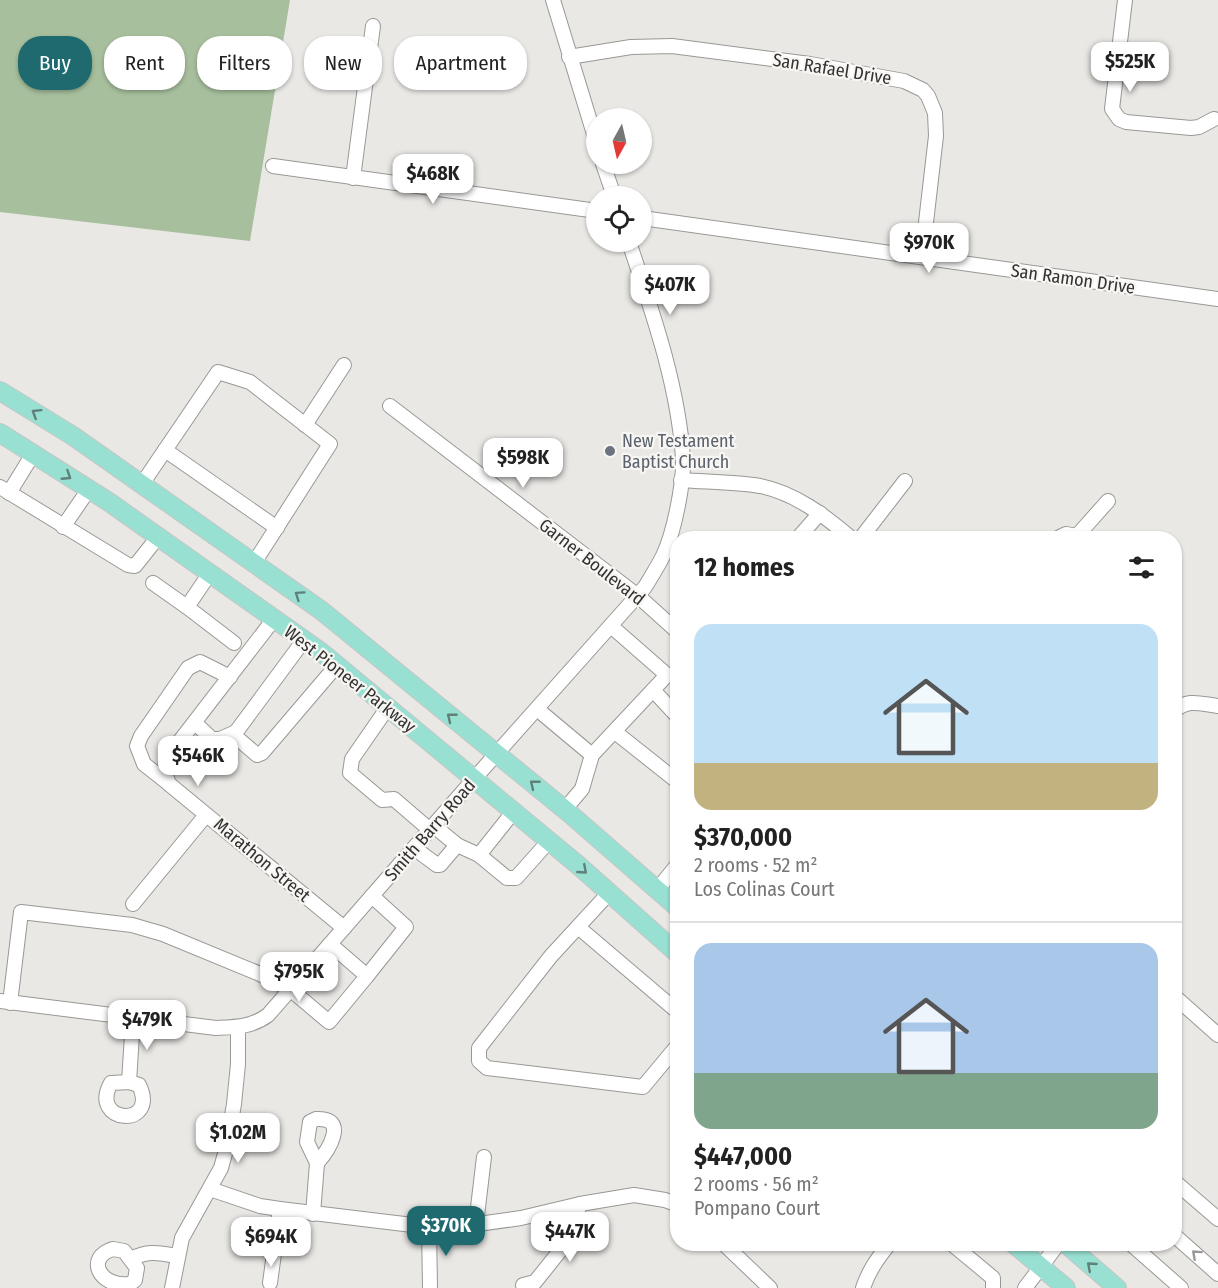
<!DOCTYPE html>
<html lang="en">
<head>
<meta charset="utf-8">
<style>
	body { margin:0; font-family:"Fira Sans Condensed",sans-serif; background:#f2f2f2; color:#222; height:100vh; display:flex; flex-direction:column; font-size:22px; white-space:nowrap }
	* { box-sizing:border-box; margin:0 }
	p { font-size:20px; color:#767676 }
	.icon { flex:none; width:33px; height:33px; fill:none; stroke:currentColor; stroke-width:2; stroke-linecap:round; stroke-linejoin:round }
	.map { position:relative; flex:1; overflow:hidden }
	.panel { position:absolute; left:670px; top:531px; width:512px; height:720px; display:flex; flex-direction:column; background:#fff; border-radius:24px; box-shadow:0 2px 4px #0004 }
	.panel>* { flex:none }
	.guide { position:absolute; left:18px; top:36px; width:562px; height:54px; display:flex; gap:12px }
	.needle { width:39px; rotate:188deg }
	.tools { position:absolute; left:586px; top:108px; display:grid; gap:12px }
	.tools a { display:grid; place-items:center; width:66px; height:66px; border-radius:50%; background:#fff; box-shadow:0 2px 4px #0004; font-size:30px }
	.price { position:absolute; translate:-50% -51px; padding:0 14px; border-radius:12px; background:#fff; color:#222; font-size:20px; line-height:39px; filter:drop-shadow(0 2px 3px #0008) }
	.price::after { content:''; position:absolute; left:50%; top:36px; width:18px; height:14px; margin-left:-9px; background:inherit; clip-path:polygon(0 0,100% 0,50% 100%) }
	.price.on { background:#1e6a6f; color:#fff }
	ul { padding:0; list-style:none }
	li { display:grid; align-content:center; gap:12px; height:318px; padding:0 24px }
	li+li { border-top:2px solid #e0e0e0 }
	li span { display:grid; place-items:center; height:186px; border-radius:18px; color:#555 }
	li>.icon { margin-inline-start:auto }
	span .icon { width:108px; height:108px; fill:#fffc; stroke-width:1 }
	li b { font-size:26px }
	h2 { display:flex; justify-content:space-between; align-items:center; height:72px; padding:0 24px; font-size:26px }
	.tag { padding:0 21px; border-radius:24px; background:#fff; box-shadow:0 2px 4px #0004; font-size:21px; line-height:54px }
	.tag.on { background:#1e6a6f; color:#fff }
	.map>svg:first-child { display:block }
	.grass { fill:#a7bf9d }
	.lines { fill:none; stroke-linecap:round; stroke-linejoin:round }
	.minor-casing { stroke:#999895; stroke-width:16 }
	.major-casing { stroke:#c6c6c5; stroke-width:20 }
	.minor { stroke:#fff; stroke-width:14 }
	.major { stroke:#98e1d2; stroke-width:18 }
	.oneway { stroke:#608179 }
	.oneway2 { stroke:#999898 }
	.worship-dot { fill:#6b7280; stroke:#f7f6f3; stroke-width:2 }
	.labels { text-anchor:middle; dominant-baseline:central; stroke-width:4.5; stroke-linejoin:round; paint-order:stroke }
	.street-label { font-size:18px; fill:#333231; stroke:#f7f6f3 }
	.worship-label { font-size:18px; fill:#5b616d; stroke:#f7f6f3; text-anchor:start }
</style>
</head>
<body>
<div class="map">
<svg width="1218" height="1288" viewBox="0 0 1218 1288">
	<rect width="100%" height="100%" fill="#eae8e5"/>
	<polygon class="grass" points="0,0 290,0 250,241 0,212"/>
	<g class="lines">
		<defs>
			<g id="minor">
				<polyline points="553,0 597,144"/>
				<polyline points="1125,0 1112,109 1119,119 1126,122 1191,128 1199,127 1214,119"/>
				<polyline points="569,57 631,47 672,46 810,64 904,81 923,90 928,96 935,113 936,136 922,257"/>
				<polyline points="603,164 614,196"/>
				<polyline points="273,166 597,211"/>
				<polyline points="353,178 373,26"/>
				<polyline points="642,218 1218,299"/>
				<polyline points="390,406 638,596 678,632"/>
				<polyline points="305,425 344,365"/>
				<polyline points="165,450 277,528"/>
				<path d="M681 480C707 482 735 482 760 486 795 493 825 516 851 538"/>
				<polyline points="142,484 218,372 250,382 330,444 254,563"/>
				<polyline points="0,487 128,565 135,566 158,537"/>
				<polyline points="9,493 33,454"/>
				<polyline points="63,527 89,489"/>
				<polyline points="798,538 820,513"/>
				<polyline points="861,538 905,481"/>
				<polyline points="1058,538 1066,534 1077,536"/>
				<polyline points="1075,538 1108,501"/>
				<polyline points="210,573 187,607 234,643"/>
				<polyline points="153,583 187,607"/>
				<polyline points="274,619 166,759 165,773 169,784 344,928"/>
				<polyline points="304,640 236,732 236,737 257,755 262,753 337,665"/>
				<polyline points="653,690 678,717"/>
				<polyline points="388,707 352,759 350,773 382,800 394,799 430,830"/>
				<polyline points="537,709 592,755"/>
				<path d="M1174 711C1189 698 1200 704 1218 706"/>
				<polyline points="195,723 212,739 220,739 236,732"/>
				<polyline points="615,732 678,782"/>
				<polyline points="192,765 212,739"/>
				<polyline points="168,783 144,764 137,746 141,736 188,668 200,662 230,677"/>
				<polyline points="565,809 582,789 592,755 667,675 611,626"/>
				<polyline points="434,826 457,845"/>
				<polyline points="414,848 437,865 440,865 457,845 479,855 507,878 516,878 549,841"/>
				<polyline points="479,855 514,811"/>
				<polyline points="657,890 678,864"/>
				<polyline points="609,893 551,956 479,1048 479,1061 487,1068 643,1087 678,1045"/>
				<polyline points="133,904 206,815"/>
				<polyline points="578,927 678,1012"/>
				<polyline points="367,976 406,927 372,896"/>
				<polyline points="1174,996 1218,1035"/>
				<path d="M0 1001 216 1028C236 1027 252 1027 268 1015L474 779 645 587C651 577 658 566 663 556 674 533 684 483 683 458 678 384 652 311 629 242"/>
				<polyline points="10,1003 21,912 132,925 163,934 260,974 290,989 329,1022 367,976 330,944"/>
				<path d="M129 1082 139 1085C160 1129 88 1124 111 1083Z"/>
				<polyline points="129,1082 133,1019"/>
				<path d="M316 1119C349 1117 329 1150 317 1163L307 1142 310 1122Z"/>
				<polyline points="1174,1181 1218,1219"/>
				<polyline points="210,1189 260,1206 280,1209 429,1227 457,1227 521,1218 580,1204 634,1195 665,1200 678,1205"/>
				<polyline points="313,1214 317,1163"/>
				<polyline points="476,1224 484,1157"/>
				<polyline points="429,1227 430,1288"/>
				<polyline points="1174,1235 1218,1274"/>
				<polyline points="724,1244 770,1288"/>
				<polyline points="952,1244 993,1278 993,1288"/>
				<polyline points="1131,1244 1181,1288"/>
				<path d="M113 1249 124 1251 137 1268 135 1280 130 1284C99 1288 85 1257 113 1249Z"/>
				<path d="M131 1259C148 1250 159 1253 177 1256"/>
				<polyline points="270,1283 280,1209"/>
				<polyline points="523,1285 535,1282 567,1242 580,1204"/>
				<polyline points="172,1288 182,1238 221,1168 226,1150 234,1104 238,1064 238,1027"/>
				<path d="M863 1288C869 1270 878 1258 889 1244"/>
				<polyline points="1025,1288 1058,1244"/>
			</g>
			<g id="major">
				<polyline points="0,391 73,436 322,611 569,813 678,908"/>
				<polyline points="0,433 109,502 321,652 578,865 678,954"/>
				<polyline points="1014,1244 1066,1288"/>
				<polyline points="1066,1244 1117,1288"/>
			</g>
		</defs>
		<use href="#minor" class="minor-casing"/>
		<use href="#major" class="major-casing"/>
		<use href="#minor" class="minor"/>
		<use href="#major" class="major"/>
	</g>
	<defs><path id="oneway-chevron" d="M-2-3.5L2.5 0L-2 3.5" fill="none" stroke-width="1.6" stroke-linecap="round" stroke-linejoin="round" transform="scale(1.5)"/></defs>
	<g class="oneway">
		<use href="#oneway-chevron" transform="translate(36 413) rotate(-148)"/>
		<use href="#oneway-chevron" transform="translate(67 476) rotate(33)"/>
		<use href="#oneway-chevron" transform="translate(299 595) rotate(-145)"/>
		<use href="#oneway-chevron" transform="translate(451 717) rotate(-141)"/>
		<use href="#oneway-chevron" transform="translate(534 784) rotate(-141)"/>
		<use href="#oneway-chevron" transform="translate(583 870) rotate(41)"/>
		<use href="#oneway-chevron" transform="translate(1091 1266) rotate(-139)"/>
	</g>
	<use class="oneway2" href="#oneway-chevron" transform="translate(1196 1254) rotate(-138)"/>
	<circle class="worship-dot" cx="610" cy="451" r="6"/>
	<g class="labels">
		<g class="street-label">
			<text transform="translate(832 69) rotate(9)">San Rafael Drive</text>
			<text transform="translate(1073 279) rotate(8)">San Ramon Drive</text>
			<text transform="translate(592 562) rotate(38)">Garner Boulevard</text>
			<text transform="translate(350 679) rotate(38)">West Pioneer Parkway</text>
			<text transform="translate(430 830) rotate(-49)">Smith Barry Road</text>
			<text transform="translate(262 860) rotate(40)">Marathon Street</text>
		</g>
		<g class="worship-label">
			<text x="622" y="441">New Testament<tspan x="622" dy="21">Baptist Church</tspan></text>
		</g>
	</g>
</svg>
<div class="tools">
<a><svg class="needle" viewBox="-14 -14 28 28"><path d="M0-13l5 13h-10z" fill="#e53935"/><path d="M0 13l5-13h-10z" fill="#767676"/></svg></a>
<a><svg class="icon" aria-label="locate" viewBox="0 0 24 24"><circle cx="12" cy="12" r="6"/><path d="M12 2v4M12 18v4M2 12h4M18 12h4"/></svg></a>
</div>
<b class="price" style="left:1130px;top:93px">$525K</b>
<b class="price" style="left:433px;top:205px">$468K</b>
<b class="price" style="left:929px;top:274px">$970K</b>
<b class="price" style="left:670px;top:316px">$407K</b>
<b class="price" style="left:523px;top:489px">$598K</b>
<b class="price" style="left:198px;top:787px">$546K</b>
<b class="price" style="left:299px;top:1003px">$795K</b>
<b class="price" style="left:147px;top:1051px">$479K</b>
<b class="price" style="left:238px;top:1164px">$1.02M</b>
<b class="price on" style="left:446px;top:1257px">$370K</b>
<b class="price" style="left:570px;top:1263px">$447K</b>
<b class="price" style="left:271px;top:1268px">$694K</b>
<div class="guide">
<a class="tag on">Buy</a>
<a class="tag">Rent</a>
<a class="tag">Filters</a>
<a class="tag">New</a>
<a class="tag">Apartment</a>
</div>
<section class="panel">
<h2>12 homes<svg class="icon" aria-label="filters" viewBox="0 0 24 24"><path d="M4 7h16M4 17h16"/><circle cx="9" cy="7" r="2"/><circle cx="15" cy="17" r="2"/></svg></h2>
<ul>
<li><span style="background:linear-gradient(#bfe0f5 75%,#c2b280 0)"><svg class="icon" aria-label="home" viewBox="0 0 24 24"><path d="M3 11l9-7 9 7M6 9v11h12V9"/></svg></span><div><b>$370,000</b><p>2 rooms · 52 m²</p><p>Los Colinas Court</p></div></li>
<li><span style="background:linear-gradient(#a9c7e8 70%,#7fa58c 0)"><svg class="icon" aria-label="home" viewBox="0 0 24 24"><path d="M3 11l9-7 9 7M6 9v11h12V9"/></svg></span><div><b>$447,000</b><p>2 rooms · 56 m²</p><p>Pompano Court</p></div></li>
</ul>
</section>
</div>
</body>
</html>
